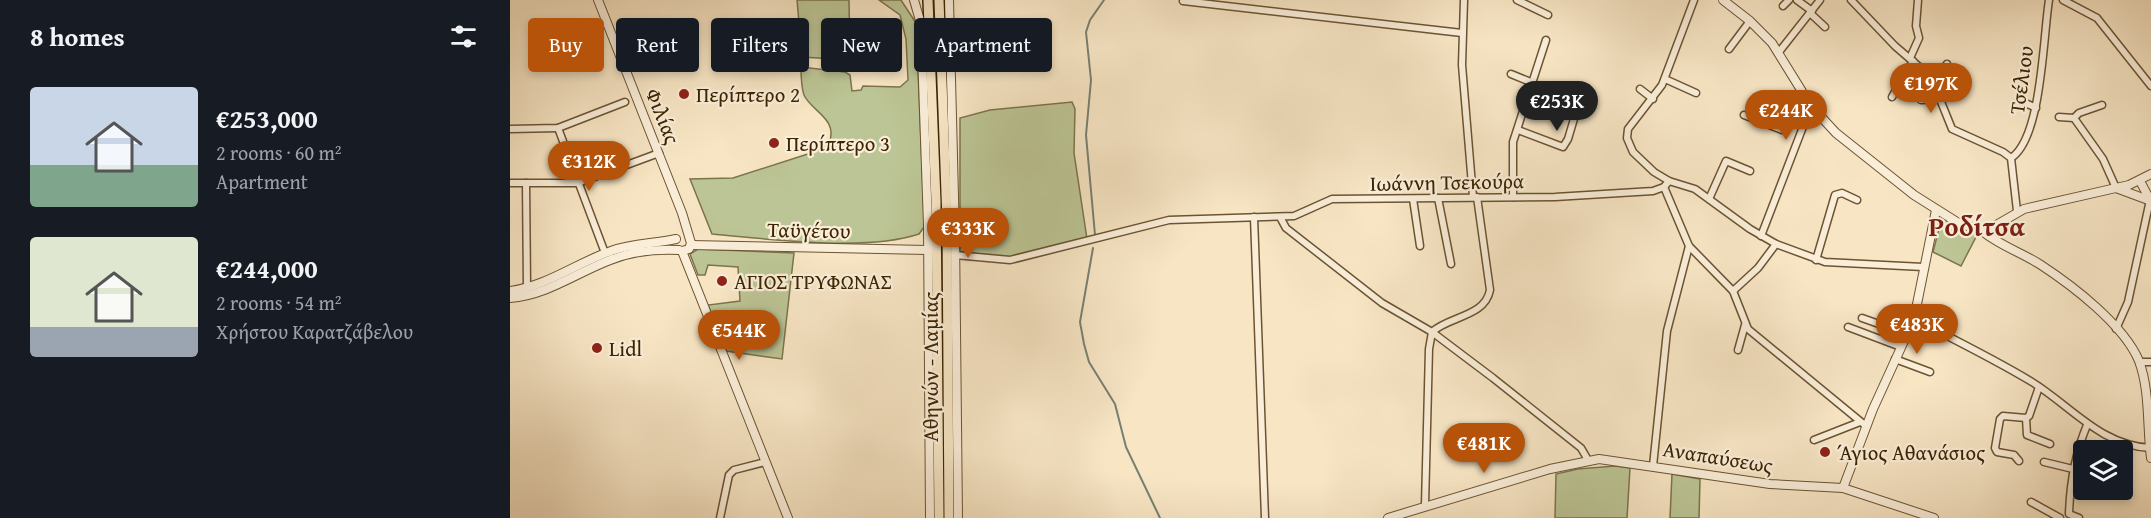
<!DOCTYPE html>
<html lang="en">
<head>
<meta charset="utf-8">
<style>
	body { margin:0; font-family:"Gentium Book Plus",serif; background:#242831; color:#f1f3f6; height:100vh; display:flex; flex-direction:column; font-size:22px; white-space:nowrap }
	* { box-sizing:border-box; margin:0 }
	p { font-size:20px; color:#9ea1a6 }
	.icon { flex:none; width:33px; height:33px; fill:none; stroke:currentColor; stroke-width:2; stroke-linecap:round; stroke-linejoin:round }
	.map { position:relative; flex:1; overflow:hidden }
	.panel { display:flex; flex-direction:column; background:#171b24; width:510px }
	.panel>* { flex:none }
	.hud { position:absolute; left:18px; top:18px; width:570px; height:54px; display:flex; gap:12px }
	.buttons { position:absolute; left:1563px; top:440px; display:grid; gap:12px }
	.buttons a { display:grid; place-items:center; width:60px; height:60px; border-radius:6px; background:#171b24; box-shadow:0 3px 9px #0003; font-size:30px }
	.price { position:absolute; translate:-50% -51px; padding:0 14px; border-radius:21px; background:#b45309; color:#fff; font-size:20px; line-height:39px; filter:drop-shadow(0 2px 3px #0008) }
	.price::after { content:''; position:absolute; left:50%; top:36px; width:18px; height:14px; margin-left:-9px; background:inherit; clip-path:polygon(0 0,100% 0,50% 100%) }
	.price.on { background:#222; color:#fff }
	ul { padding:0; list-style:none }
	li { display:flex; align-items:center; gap:18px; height:150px; padding:0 30px }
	li span { display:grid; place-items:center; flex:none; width:168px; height:120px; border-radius:6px; color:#555 }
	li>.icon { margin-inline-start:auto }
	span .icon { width:72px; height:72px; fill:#fffc; stroke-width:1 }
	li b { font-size:26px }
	h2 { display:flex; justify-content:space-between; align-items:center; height:72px; padding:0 30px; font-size:26px }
	.chip { padding:0 21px; border-radius:6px; background:#171b24; box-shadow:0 3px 9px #0003; font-size:21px; line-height:54px }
	.chip.on { background:#b45309; color:#fff }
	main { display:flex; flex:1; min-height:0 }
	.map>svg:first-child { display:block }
	.green { fill:#bcc595; stroke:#7c744b; stroke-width:1.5 }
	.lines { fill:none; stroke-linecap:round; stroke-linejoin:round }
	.stream { stroke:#778071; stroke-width:2 }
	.minor-casing { stroke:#6b5432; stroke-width:9 }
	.tertiary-casing { stroke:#6b5432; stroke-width:10 }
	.primary-casing { stroke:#3c2401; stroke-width:12 }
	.minor { stroke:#faeed9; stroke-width:6 }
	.tertiary { stroke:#faeed9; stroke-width:8 }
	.primary { stroke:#f7e5c4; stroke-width:9 }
	.poi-dot { fill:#8f2418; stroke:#faeed9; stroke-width:2 }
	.labels { text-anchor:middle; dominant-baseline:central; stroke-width:4.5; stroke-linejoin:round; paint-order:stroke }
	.street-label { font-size:21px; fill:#3c2401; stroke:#faeed9 }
	.poi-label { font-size:21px; fill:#3c2401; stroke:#faeed9; text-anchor:start }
	.district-label { font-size:27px; font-weight:bold; fill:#7a1f14; stroke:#faeed9 }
</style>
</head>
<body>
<main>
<section class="panel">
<h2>8 homes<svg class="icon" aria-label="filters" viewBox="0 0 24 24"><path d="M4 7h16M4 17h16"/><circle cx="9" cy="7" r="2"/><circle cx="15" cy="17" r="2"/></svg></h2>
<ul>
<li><span style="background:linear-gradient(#c9d6e8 65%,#7fa58c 0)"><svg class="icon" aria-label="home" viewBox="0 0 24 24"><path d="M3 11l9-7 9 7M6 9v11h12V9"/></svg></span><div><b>€253,000</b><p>2 rooms · 60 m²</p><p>Apartment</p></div></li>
<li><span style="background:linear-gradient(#dfe7d0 75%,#9aa5b1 0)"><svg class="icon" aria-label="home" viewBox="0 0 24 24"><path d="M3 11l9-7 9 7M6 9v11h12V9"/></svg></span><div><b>€244,000</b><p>2 rooms · 54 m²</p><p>Χρήστου Καρατζάβελου</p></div></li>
</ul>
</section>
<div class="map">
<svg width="1641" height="518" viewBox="0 0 1641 518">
	<rect width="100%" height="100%" fill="#f7e5c4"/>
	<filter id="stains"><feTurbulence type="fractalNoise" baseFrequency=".00333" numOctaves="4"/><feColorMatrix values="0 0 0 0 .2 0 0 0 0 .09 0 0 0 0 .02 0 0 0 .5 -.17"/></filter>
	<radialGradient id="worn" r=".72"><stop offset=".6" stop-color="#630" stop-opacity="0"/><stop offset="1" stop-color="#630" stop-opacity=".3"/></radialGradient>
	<g class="green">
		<polygon points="287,0 339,0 340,60 292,57"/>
		<path d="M369 0H391L406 23 414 214V227L409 234C355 252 260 239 202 234L180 179 223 178 304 152 319 143C329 119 301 111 294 95 291 86 291 76 291 67L335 72 340 75 342 91 351 90 353 86 390 87 398 80 396 39 390 15Z"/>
		<polygon points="562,102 565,109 564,153 577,239 501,258 450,252 450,118 480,110"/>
		<polygon points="1432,217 1467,235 1451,266 1423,252"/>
		<polygon points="188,249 284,253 272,359 216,351 198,305 230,301 228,267 198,265 195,275 188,275 180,254"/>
		<polygon points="1105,466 1120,468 1117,518 1045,518 1046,474 1068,469"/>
		<polygon points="1162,474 1190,479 1189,518 1160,518"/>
	</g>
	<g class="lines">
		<g class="stream">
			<polyline points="585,235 576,135 581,80 576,32 580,20 594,0"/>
			<polyline points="583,248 570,322 574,344 579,362 605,404 616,447 650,518"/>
		</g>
		<defs>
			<g id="minor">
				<polyline points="954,0 952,65 963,197"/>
				<polyline points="1007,0 1038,15"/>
				<polyline points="1184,0 1152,85 1118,129 1117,138 1123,152 1144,172 1159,181 1185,189 1240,229 1266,244 1315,262 1413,267"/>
				<polyline points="1287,0 1302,11"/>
				<polyline points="1341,0 1385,46 1421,77 1442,129 1493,152 1501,158 1507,211"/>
				<polyline points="1553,0 1587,18 1641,86"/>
				<polyline points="673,1 952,33"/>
				<polyline points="1273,6 1279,0"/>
				<polyline points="1300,13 1315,27"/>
				<polyline points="1219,49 1240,21"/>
				<polyline points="1269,52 1310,0"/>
				<polyline points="1400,58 1409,38 1406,26 1408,0"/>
				<polyline points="1001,74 1023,83"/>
				<polyline points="1155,79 1186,93"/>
				<polyline points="1424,82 1437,64"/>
				<polyline points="1130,89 1143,99"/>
				<polyline points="1382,97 1403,61"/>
				<polyline points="1411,100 1429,99"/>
				<polyline points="1509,100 1526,108"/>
				<polyline points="1592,105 1569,113 1564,118 1593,159 1606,188"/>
				<polyline points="1234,115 1272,130 1297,100"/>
				<polyline points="1549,117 1564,118"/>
				<polyline points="48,128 95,253"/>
				<polyline points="0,129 48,128 115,102"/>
				<polyline points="1008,130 1053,147 1058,139 1069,102"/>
				<path d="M1501 158C1532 138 1533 37 1539 0"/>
				<polyline points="0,183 68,183 149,153"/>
				<polyline points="16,183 17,287"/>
				<polyline points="1154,187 1179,246 1223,291 1238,329 1356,426"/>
				<polyline points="1003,197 1003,142 1036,40"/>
				<polyline points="928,198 941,264"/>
				<polyline points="903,199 910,246"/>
				<polyline points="1199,199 1216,161 1240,171"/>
				<polyline points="744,217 755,518"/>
				<polyline points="770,217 776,228 872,303 922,332 983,378 1071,448 1078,460"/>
				<polyline points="1251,236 1301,106"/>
				<polyline points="445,255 500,260 659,220 784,216 822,199 1045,197 1143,191 1154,187 1159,181"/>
				<polyline points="1306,260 1325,195 1332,193 1347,200"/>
				<polyline points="1223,291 1248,268 1266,244"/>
				<polyline points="1352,318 1397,334"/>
				<path d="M1404 319C1443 339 1484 359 1522 382 1561 406 1591 446 1641 448"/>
				<polyline points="1338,327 1391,347"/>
				<polyline points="1606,329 1618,302 1640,200"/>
				<polyline points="1228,350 1235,325"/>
				<polyline points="1385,359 1420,372"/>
				<polyline points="1629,362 1641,362"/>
				<polyline points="1516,418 1517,435 1540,444"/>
				<polyline points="1304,440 1350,422"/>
				<polyline points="1509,461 1504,455 1487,452 1485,448 1490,419 1493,416 1516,418 1519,416 1529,387"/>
				<polyline points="1534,462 1563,469"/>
				<polyline points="1143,466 1157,331 1179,246"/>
				<polyline points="1521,502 1550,518"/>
				<path d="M915 505 919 349 922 332C939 316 975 317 980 290L967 197"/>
				<polyline points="210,518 219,475 224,470 255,462"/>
				<path d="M1569 518 1559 514C1560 483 1565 454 1577 425"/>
			</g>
			<g id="tertiary">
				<polyline points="88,0 172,213 181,243 179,249 172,251"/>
				<polyline points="404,0 411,24 418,225 420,518"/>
				<polyline points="439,0 445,235 448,518"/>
				<polyline points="1213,0 1240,21 1262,43 1301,106 1326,133 1404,195 1450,224 1471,230 1481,228 1514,209 1619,185 1641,174"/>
				<polyline points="1630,181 1640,200"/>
				<polyline points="1606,188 1641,201"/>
				<path d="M1471 230C1488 245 1511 252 1531 265 1563 286 1614 325 1629 361 1640 390 1637 427 1641 458"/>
				<polyline points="181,245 417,250"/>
				<polyline points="172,251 278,518"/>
				<path d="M0 291C37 286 67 263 101 251 122 243 144 244 166 239"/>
				<path d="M0 298C37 295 66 273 100 260 122 251 145 249 169 250"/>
				<polyline points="1333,488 1363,409 1404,319 1426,210"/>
				<polyline points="878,518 1040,469 1089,459 1260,484 1333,488 1424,518"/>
			</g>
			<g id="primary">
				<polyline points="418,0 426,201 429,518"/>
				<polyline points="429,0 437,221 439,518"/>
			</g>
		</defs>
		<use href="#minor" class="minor-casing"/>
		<use href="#tertiary" class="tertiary-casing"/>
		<use href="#primary" class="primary-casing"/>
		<use href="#minor" class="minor"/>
		<use href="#tertiary" class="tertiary"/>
		<use href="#primary" class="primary"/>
	</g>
	<g class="poi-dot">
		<circle cx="174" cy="94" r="6"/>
		<circle cx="264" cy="143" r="6"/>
		<circle cx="212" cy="281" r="6"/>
		<circle cx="87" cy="348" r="6"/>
		<circle cx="1315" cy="452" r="6"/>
	</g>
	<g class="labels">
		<g class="street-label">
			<text transform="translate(1511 80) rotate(-82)">Τσέλιου</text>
			<text transform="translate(153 116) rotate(68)">Φιλίας</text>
			<text transform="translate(937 182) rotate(-1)">Ιωάννη Τσεκούρα</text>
			<text transform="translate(299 230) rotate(1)">Ταϋγέτου</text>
			<text transform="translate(420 367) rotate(-90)">Αθηνών - Λαμίας</text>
			<text transform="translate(1208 457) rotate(9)">Αναπαύσεως</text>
		</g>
		<g class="poi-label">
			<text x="186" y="94">Περίπτερο 2</text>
			<text x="276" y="143">Περίπτερο 3</text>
			<text x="224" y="281">ΑΓΙΟΣ ΤΡΥΦΩΝΑΣ</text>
			<text x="99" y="348">Lidl</text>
			<text x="1327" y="452">Άγιος Αθανάσιος</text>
		</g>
		<g class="district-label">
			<text x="1467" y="226">Ροδίτσα</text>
		</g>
	</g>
	<rect width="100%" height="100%" filter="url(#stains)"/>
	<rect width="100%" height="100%" fill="url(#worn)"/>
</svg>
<div class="buttons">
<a><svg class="icon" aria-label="layers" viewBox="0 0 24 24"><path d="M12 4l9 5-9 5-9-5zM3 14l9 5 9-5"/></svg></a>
</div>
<b class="price" style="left:1421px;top:114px">€197K</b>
<b class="price on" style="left:1047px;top:132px">€253K</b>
<b class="price" style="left:1276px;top:141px">€244K</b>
<b class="price" style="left:79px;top:192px">€312K</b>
<b class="price" style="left:458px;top:259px">€333K</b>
<b class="price" style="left:1407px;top:355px">€483K</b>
<b class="price" style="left:229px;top:361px">€544K</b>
<b class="price" style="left:974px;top:474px">€481K</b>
<div class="hud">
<a class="chip on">Buy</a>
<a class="chip">Rent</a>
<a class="chip">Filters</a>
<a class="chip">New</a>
<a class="chip">Apartment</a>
</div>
</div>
</main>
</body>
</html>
